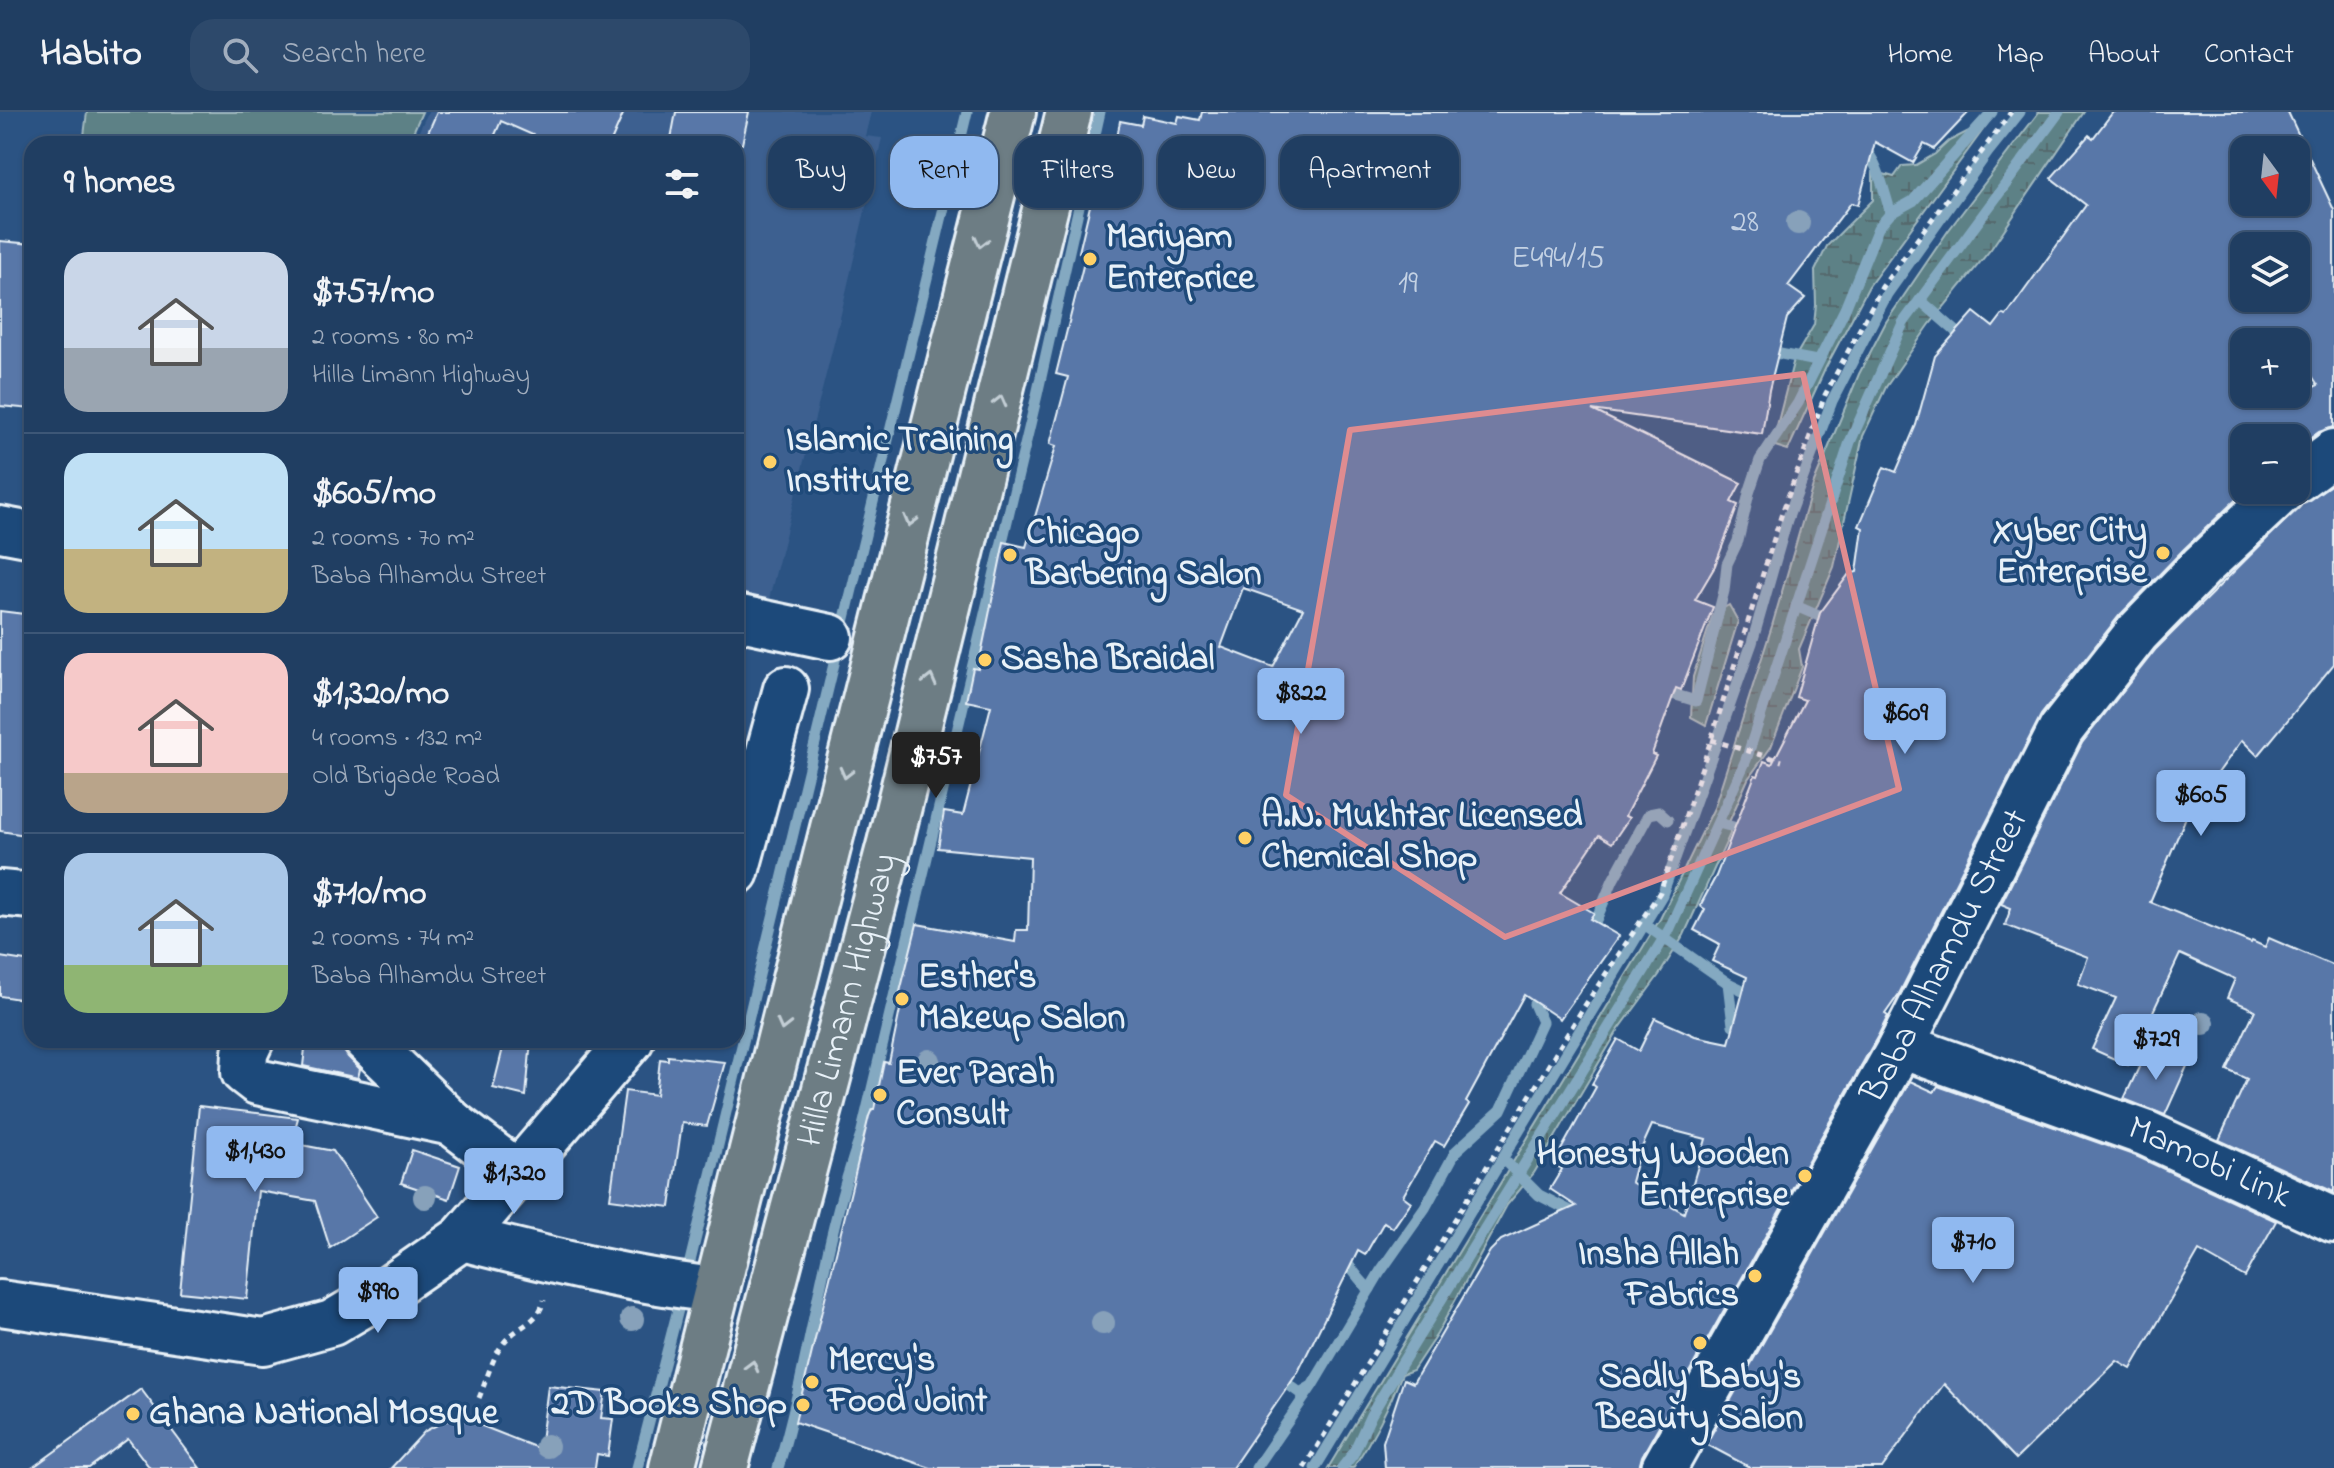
<!DOCTYPE html>
<html lang="en">
<head>
<meta charset="utf-8">
<style>
	body { margin:0; font-family:"Indie Flower",sans-serif; background:#2d496b; color:#f1f3f6; height:100vh; display:flex; flex-direction:column; font-size:30px; white-space:nowrap }
	* { box-sizing:border-box; margin:0 }
	p { font-size:26px; color:#a2aebe }
	.icon { flex:none; width:44px; height:44px; fill:none; stroke:currentColor; stroke-width:2; stroke-linecap:round; stroke-linejoin:round }
	.map { position:relative; flex:1; overflow:hidden }
	.side { position:absolute; left:24px; top:24px; width:720px; height:912px; display:flex; flex-direction:column; background:#203e62; border-radius:24px; box-shadow:0 2px 6px #0004,0 0 0 2px #3d5777 }
	.side>* { flex:none }
	.banner { position:absolute; left:768px; top:24px; width:760px; height:72px; display:flex; gap:16px }
	.needle { width:52px; rotate:165deg }
	.controls { position:absolute; left:2230px; top:24px; display:grid; gap:16px }
	.controls a { display:grid; place-items:center; width:80px; height:80px; border-radius:16px; background:#203e62; box-shadow:0 2px 6px #0004,0 0 0 2px #3d5777; font-size:40px }
	.price { position:absolute; translate:-50% -68px; padding:0 18px; border-radius:8px; background:#90b9f0; color:#111; font-size:26px; line-height:52px; filter:drop-shadow(0 2px 4px #0008) }
	.price::after { content:''; position:absolute; left:50%; top:48px; width:24px; height:18px; margin-left:-12px; background:inherit; clip-path:polygon(0 0,100% 0,50% 100%) }
	.price.on { background:#222; color:#fff }
	ul { padding:0; list-style:none }
	li { display:flex; align-items:center; gap:24px; height:200px; padding:0 40px }
	li+li { border-top:2px solid #3d5777 }
	li span { display:grid; place-items:center; flex:none; width:224px; height:160px; border-radius:24px; color:#555 }
	li>.icon { margin-inline-start:auto }
	span .icon { width:96px; height:96px; fill:#fffc; stroke-width:1 }
	li b { font-size:34px }
	h2 { display:flex; justify-content:space-between; align-items:center; height:96px; padding:0 40px; font-size:34px }
	.chip { padding:0 28px; border-radius:24px; background:#203e62; box-shadow:0 2px 6px #0004,0 0 0 2px #3d5777; font-size:28px; line-height:72px }
	.chip.on { background:#90b9f0; color:#111 }
	header { display:flex; align-items:center; gap:48px; box-sizing:border-box; height:112px; padding:0 40px; background:#203e62; border-bottom:2px solid #3d5777 }
	header strong { font-size:38px }
	nav { display:flex; gap:44px; margin-inline-start:auto; font-size:28px }
	.search { width:560px; height:72px; background:#2d496b; display:flex; align-items:center; gap:20px; box-sizing:border-box; padding:0 28px; border-radius:24px; color:#a2aebe; font-size:30px }
	.map>svg:first-child { display:block }
	.built { fill:#3c6190 }
	.grass { fill:#5d8186; stroke:#a2b9bf; stroke-width:2 }
	.wetland { fill:url(#wetland-marsh); stroke:#a2b9bf; stroke-width:2 }
	.lines { fill:none; stroke-linecap:round; stroke-linejoin:round }
	.stream { stroke:#84a9c1; stroke-width:11 }
	.building { fill:#5977a8; stroke:#e8f1f8; stroke-width:2; fill-rule:evenodd }
	.minor-casing { stroke:#e8f1f8; stroke-width:50 }
	.major-casing { stroke:#e8f1f8; stroke-width:50 }
	.path { stroke:#e8f1f8; stroke-width:5; stroke-dasharray:6 6; stroke-linecap:butt }
	.minor { stroke:#1f4a7a; stroke-width:44 }
	.major { stroke:#6d7d84; stroke-width:44 }
	.tree { fill:#87a1ba }
	.oneway { stroke:#c3ced5 }
	.marked { fill:#df8c90; fill-opacity:0.2; stroke:#df8c90; stroke-width:6; stroke-linejoin:round }
	.poi-dot { fill:#ffd166; stroke:#1f4a7a; stroke-width:3 }
	.labels { text-anchor:middle; dominant-baseline:central; stroke-width:7; stroke-linejoin:round; paint-order:stroke }
	.number-label { font-size:32px; fill:#c4d2e4 }
	.poi-label { font-size:36px; font-weight:bold; fill:#e8f1f8; stroke:#1f4a7a; text-anchor:start }
	.street-label { font-size:36px; fill:#e8f1f8; stroke:#1f4a7a }
</style>
</head>
<body>
<header>
<strong>Habito</strong>
<div class="search"><svg class="icon" aria-label="search" viewBox="0 0 24 24"><circle cx="10" cy="10" r="6"/><path d="M15 15l6 6"/></svg>Search here</div>
<nav><a>Home</a><a>Map</a><a>About</a><a>Contact</a></nav>
</header>
<div class="map">
<svg width="2334" height="1356" viewBox="0 0 2334 1356">
	<defs>
		<pattern id="wetland-marsh" width="20" height="14" patternUnits="userSpaceOnUse" patternTransform="scale(2)"><rect width="20" height="14" fill="#5d8186"/><path d="M1 5h8M5 5V1M11 12h8M15 12V8" fill="none" stroke="#546a6e"/></pattern>
	</defs>
	<rect width="100%" height="100%" fill="#2b5383"/>
	<filter id="ink" filterUnits="userSpaceOnUse"><feTurbulence type="fractalNoise" baseFrequency=".0125" numOctaves="2"/><feDisplacementMap in="SourceGraphic" scale="16" xChannelSelector="R" yChannelSelector="G"/><feConvolveMatrix kernelMatrix="1 2 1 2 8 2 1 2 1" color-interpolation-filters="sRGB"/></filter>
	<g filter="url(#ink)">
		<polygon class="built" points="428,0 871,0 865,24 882,26 837,219 769,487 736,480 736,32 413,32"/>
		<polygon class="grass" points="87,0 422,0 408,32 83,32"/>
		<g class="wetland">
			<polygon points="1987,0 1996,0 1869,174 1826,255 1788,338 1772,333 1794,247 1814,213 1816,193 1815,159 1827,134 1873,88 1873,59 1894,65 1902,54 1916,53 1935,42 1949,29 1969,19"/>
			<path d="M2039 0H2084L1991 137 1930 212 1886 275 1863 324 1834 455 1799 537 1802 555 1771 635 1748 667 1729 710 1730 722 1684 823 1659 863 1617 920 1534 1061 1507 1093 1437 1222 1413 1258 1402 1262C1389 1295 1373 1326 1353 1356H1328L1660 807 1714 696 1772 514 1813 373 1859 262 1886 210 1948 119Z"/>
			<polygon points="1729,493 1738,509 1706,613 1691,605 1693,565 1713,502"/>
		</g>
		<g class="lines">
			<g class="stream">
				<path d="M1864 37C1879 50 1884 82 1891 101"/>
				<polyline points="1920,188 1967,229"/>
				<polyline points="1765,239 1817,249"/>
				<polyline points="1796,494 1830,509"/>
				<polyline points="1659,578 1696,589 1724,479 1727,452 1738,429 1749,381 1760,348 1798,291 1845,197 1878,116 1891,101 1913,89 1992,0"/>
				<polyline points="1718,711 1749,719"/>
				<polyline points="1644,812 1728,871 1757,885"/>
				<polyline points="1590,822 1613,768 1649,702 1659,700 1668,708"/>
				<polyline points="1728,871 1733,913"/>
				<polyline points="1502,1046 1539,1083 1580,1104"/>
				<path d="M1342 1147C1353 1155 1358 1169 1370 1177"/>
				<polyline points="686,1166 967,0"/>
				<polyline points="1278,1265 1300,1281 1310,1275"/>
				<polyline points="637,1356 682,1182"/>
				<path d="M778 1356C811 1247 822 1131 861 1023L1037 283 1100 0"/>
				<polyline points="1256,1356 1312,1274 1380,1160 1425,1096 1456,1039 1501,998 1542,910 1534,892 1544,881"/>
				<polyline points="1315,1356 1662,783 1752,531 1787,408 1832,289 1887,182 1988,40 2020,0"/>
				<polyline points="1342,1356 1353,1342 1371,1303 1402,1251 1669,818 1746,648 1850,330 1903,211 2059,0"/>
			</g>
		</g>
		<g class="building">
			<polygon points="437,0 624,0 610,32 553,32 501,9 491,32 423,32"/>
			<polygon points="676,0 749,0 742,32 670,32"/>
			<path d="M1202 0H1969L1934 37 1924 32 1913 51 1875 30 1858 93 1851 91 1788 174 1805 186 1787 206 1769 278 1762 322 1592 298 1741 371 1731 390 1738 393 1714 456 1695 488 1713 495 1681 578 1676 576 1652 642 1656 644 1625 704 1629 706 1612 731 1599 723 1560 781 1594 801 1590 807 1619 824 1560 907 1524 883 1466 990 1469 992 1444 1034 1435 1029 1403 1084 1411 1090 1393 1116 1384 1110 1365 1143 1358 1139 1298 1260 1232 1356H931L795 1310 869 1004 872 997H874L884 950 889 951 901 893 897 892 917 812 1015 830 1016 818H1028L1030 745 938 736 944 700 963 703 991 594 966 589 973 556 978 557 1004 430 1026 435 1056 334 1050 332 1068 265 1056 262 1086 142 1079 140 1100 52 1112 55 1120 9 1141 13 1143 4 1177 11 1179 4 1200 8ZM1243 476 1303 497 1273 555 1221 535Z"/>
			<path d="M2113 0H2288L2334 98V315L2319 320 2296 337V326H2244V378H2246L2184 437 2119 504 2041 603 1899 882 1885 902 1888 904 1879 922 1642 1344 1639 1356H1385L1383 1330 1404 1267 1413 1271 1490 1139 1501 1128 1576 1094 1550 1077 1562 1057 1553 1052 1596 975 1592 972 1618 927 1639 939 1655 906 1695 924 1729 931 1747 865 1712 849 1720 832 1694 818 1705 797 1700 794 1716 764 1755 663 1758 664 1764 649 1772 652 1805 588 1796 585 1820 501 1849 462 1857 460 1863 416 1859 414 1884 355 1896 360 1916 313 1935 244 1974 200 1993 215 2003 202 2006 204 2086 93 2051 66 2089 23 2093 26ZM2244 38H2296V90H2244ZM2244 134H2296V186H2244ZM2244 230H2296V240L2318 273 2264 298 2252 282H2244V271L2230 252 2244 242ZM1652 1013 1706 1027 1684 1101 1631 1070 1638 1044Z"/>
			<polygon points="0,129 32,132 32,297 0,294"/>
			<polygon points="2334,371 2334,552 2258,644 2242,628 2186,705 2150,790 2251,831 2252,829 2265,835 2269,826 2334,854 2334,1080 2219,1028 2247,967 2227,958 2255,898 2227,886 2235,867 2180,842 2128,953 2092,937 2116,886 2078,872 2088,845 2005,813 2011,796 2001,792 2082,631 2156,537 2303,391"/>
			<polygon points="0,499 32,503 32,724 0,719"/>
			<polygon points="0,845 32,850 32,889 0,884"/>
			<polygon points="306,928 342,928 342,936 348,945 360,957 358,966 303,954"/>
			<polygon points="505,928 531,928 526,984 493,976"/>
			<polygon points="2148,936 2188,952 2165,1003 2124,987"/>
			<polygon points="668,944 725,950 707,1014 682,1011 670,1095 610,1087 625,979 656,983 660,947 668,948"/>
			<polygon points="1910,969 1934,980 1938,974 2136,1044 2276,1109 2245,1165 2199,1139 2131,1257 2117,1249 2016,1347 1944,1272 1882,1356 1751,1356 1706,1332"/>
			<polygon points="199,994 298,1006 291,1031 333,1039 377,1105 330,1136 315,1089 258,1079 247,1187 180,1180"/>
			<polygon points="412,1038 460,1054 449,1087 401,1071"/>
			<polygon points="548,1274 605,1280 601,1306 613,1307 608,1344 597,1342 595,1356 391,1356 425,1319 445,1309 467,1308 540,1337"/>
			<polygon points="141,1277 200,1356 150,1356 128,1327 89,1356 32,1356"/>
		</g>
		<g class="lines">
			<defs>
				<g id="minor">
					<polyline points="2296,368 2334,340"/>
					<polyline points="0,417 32,423"/>
					<polyline points="736,505 830,525"/>
					<polyline points="736,760 786,577"/>
					<polyline points="0,781 32,784"/>
					<polyline points="251,928 245,941 244,960 257,970 452,1011"/>
					<polyline points="366,928 452,1011 518,1061"/>
					<path id="s1" d="M1901 934 2145 1021 2334 1108"/>
					<path d="M462 1126C546 1147 631 1169 717 1178"/>
					<polyline points="0,1191 263,1230 332,1211 381,1182 462,1126 631,928"/>
					<path id="s2" d="M1664 1356 1901 934 2061 618 2137 521 2202 454 2283 378"/>
				</g>
				<g id="major">
					<polyline points="672,1356 1013,0"/>
					<path id="s3" d="M725 1356 890 731 1069 0"/>
				</g>
			</defs>
			<use href="#minor" class="minor-casing"/>
			<use href="#major" class="major-casing"/>
			<g class="path">
				<polyline points="1711,628 1782,649"/>
				<path d="M479 1286C486 1269 492 1247 502 1233 515 1214 538 1213 544 1188"/>
				<polyline points="1304,1356 1582,898 1660,780 1711,628 1782,401 1825,283 1882,175 2011,0"/>
			</g>
			<use href="#minor" class="minor"/>
			<use href="#major" class="major"/>
		</g>
		<g class="tree">
			<circle cx="1798" cy="111" r="12"/>
			<circle cx="2203" cy="911" r="12"/>
			<circle cx="929" cy="949" r="12"/>
			<circle cx="425" cy="1085" r="12"/>
			<circle cx="632" cy="1207" r="12"/>
			<circle cx="1103" cy="1211" r="12"/>
			<circle cx="547" cy="1334" r="12"/>
		</g>
		<defs><path id="oneway-chevron" d="M-2-3.5L2.5 0L-2 3.5" fill="none" stroke-width="1.6" stroke-linecap="round" stroke-linejoin="round" transform="scale(2)"/></defs>
		<g class="oneway">
			<use href="#oneway-chevron" transform="translate(981 130) rotate(104)"/>
			<use href="#oneway-chevron" transform="translate(1000 289) rotate(-76)"/>
			<use href="#oneway-chevron" transform="translate(910 409) rotate(105)"/>
			<use href="#oneway-chevron" transform="translate(930 568) rotate(-76)"/>
			<use href="#oneway-chevron" transform="translate(846 661) rotate(104)"/>
			<use href="#oneway-chevron" transform="translate(783 913) rotate(104)"/>
			<use href="#oneway-chevron" transform="translate(752 1254) rotate(-75)"/>
		</g>
	</g>
	<path class="marked" d="M1803 262 1899 677 1505 825 1286 683 1350 318Z"/>
	<g class="poi-dot">
		<circle cx="1090" cy="147" r="8"/>
		<circle cx="770" cy="350" r="8"/>
		<circle cx="2163" cy="441" r="8"/>
		<circle cx="1010" cy="443" r="8"/>
		<circle cx="985" cy="548" r="8"/>
		<circle cx="1245" cy="726" r="8"/>
		<circle cx="902" cy="887" r="8"/>
		<circle cx="880" cy="983" r="8"/>
		<circle cx="1805" cy="1064" r="8"/>
		<circle cx="1755" cy="1164" r="8"/>
		<circle cx="1700" cy="1231" r="8"/>
		<circle cx="812" cy="1270" r="8"/>
		<circle cx="803" cy="1293" r="8"/>
		<circle cx="133" cy="1302" r="8"/>
	</g>
	<g class="labels">
		<g class="number-label">
			<text x="1745" y="111">28</text>
			<text x="1558" y="147">E494/15</text>
			<text x="1408" y="172">19</text>
		</g>
		<g class="poi-label">
			<text x="1106" y="126">Mariyam<tspan x="1106" dy="41">Enterprice</tspan></text>
			<text x="786" y="329">Islamic Training<tspan x="786" dy="41">Institute</tspan></text>
			<text x="2147" y="420" text-anchor="end">Xyber City<tspan x="2147" dy="41">Enterprise</tspan></text>
			<text x="1026" y="422">Chicago<tspan x="1026" dy="41">Barbering Salon</tspan></text>
			<text x="1001" y="548">Sasha Braidal</text>
			<text x="1261" y="705">A.N. Mukhtar Licensed<tspan x="1261" dy="41">Chemical Shop</tspan></text>
			<text x="918" y="866">Esther's<tspan x="918" dy="41">Makeup Salon</tspan></text>
			<text x="896" y="962">Ever Parah<tspan x="896" dy="41">Consult</tspan></text>
			<text x="1789" y="1043" text-anchor="end">Honesty Wooden<tspan x="1789" dy="41">Enterprise</tspan></text>
			<text x="1739" y="1143" text-anchor="end">Insha Allah<tspan x="1739" dy="41">Fabrics</tspan></text>
			<text x="828" y="1249">Mercy's<tspan x="828" dy="41">Food Joint</tspan></text>
			<text x="1700" y="1266" text-anchor="middle">Sadly Baby's<tspan x="1700" dy="41">Beauty Salon</tspan></text>
			<text x="787" y="1293" text-anchor="end">2D Books Shop</text>
			<text x="149" y="1302">Ghana National Mosque</text>
		</g>
		<g class="street-label">
			<text stroke="none"><textPath href="#s2" startOffset="584">Baba Alhamdu Street</textPath></text>
			<text stroke="none"><textPath href="#s3" startOffset="484">Hilla Limann Highway</textPath></text>
			<text stroke="none"><textPath href="#s1" startOffset="330">Mamobi Link</textPath></text>
		</g>
	</g>
</svg>
<div class="controls">
<a><svg class="needle" viewBox="-14 -14 28 28"><path d="M0-13l5 13h-10z" fill="#e53935"/><path d="M0 13l5-13h-10z" fill="#a2aebe"/></svg></a>
<a><svg class="icon" aria-label="layers" viewBox="0 0 24 24"><path d="M12 4l9 5-9 5-9-5zM3 14l9 5 9-5"/></svg></a>
<a>+</a>
<a>−</a>
</div>
<b class="price" style="left:1301px;top:624px">$822</b>
<b class="price" style="left:1905px;top:644px">$609</b>
<b class="price on" style="left:936px;top:688px">$757</b>
<b class="price" style="left:2201px;top:726px">$605</b>
<b class="price" style="left:2156px;top:970px">$729</b>
<b class="price" style="left:255px;top:1082px">$1,430</b>
<b class="price" style="left:514px;top:1104px">$1,320</b>
<b class="price" style="left:1973px;top:1173px">$710</b>
<b class="price" style="left:378px;top:1223px">$990</b>
<div class="banner">
<a class="chip">Buy</a>
<a class="chip on">Rent</a>
<a class="chip">Filters</a>
<a class="chip">New</a>
<a class="chip">Apartment</a>
</div>
<section class="side">
<h2>9 homes<svg class="icon" aria-label="filters" viewBox="0 0 24 24"><path d="M4 7h16M4 17h16"/><circle cx="9" cy="7" r="2"/><circle cx="15" cy="17" r="2"/></svg></h2>
<ul>
<li><span style="background:linear-gradient(#c9d6e8 60%,#9aa5b1 0)"><svg class="icon" aria-label="home" viewBox="0 0 24 24"><path d="M3 11l9-7 9 7M6 9v11h12V9"/></svg></span><div><b>$757/mo</b><p>2 rooms · 80 m²</p><p>Hilla Limann Highway</p></div></li>
<li><span style="background:linear-gradient(#bfe0f5 60%,#c2b280 0)"><svg class="icon" aria-label="home" viewBox="0 0 24 24"><path d="M3 11l9-7 9 7M6 9v11h12V9"/></svg></span><div><b>$605/mo</b><p>2 rooms · 70 m²</p><p>Baba Alhamdu Street</p></div></li>
<li><span style="background:linear-gradient(#f6c9c9 75%,#b9a48a 0)"><svg class="icon" aria-label="home" viewBox="0 0 24 24"><path d="M3 11l9-7 9 7M6 9v11h12V9"/></svg></span><div><b>$1,320/mo</b><p>4 rooms · 132 m²</p><p>Old Brigade Road</p></div></li>
<li><span style="background:linear-gradient(#a9c7e8 70%,#8fb573 0)"><svg class="icon" aria-label="home" viewBox="0 0 24 24"><path d="M3 11l9-7 9 7M6 9v11h12V9"/></svg></span><div><b>$710/mo</b><p>2 rooms · 74 m²</p><p>Baba Alhamdu Street</p></div></li>
</ul>
</section>
</div>
</body>
</html>
